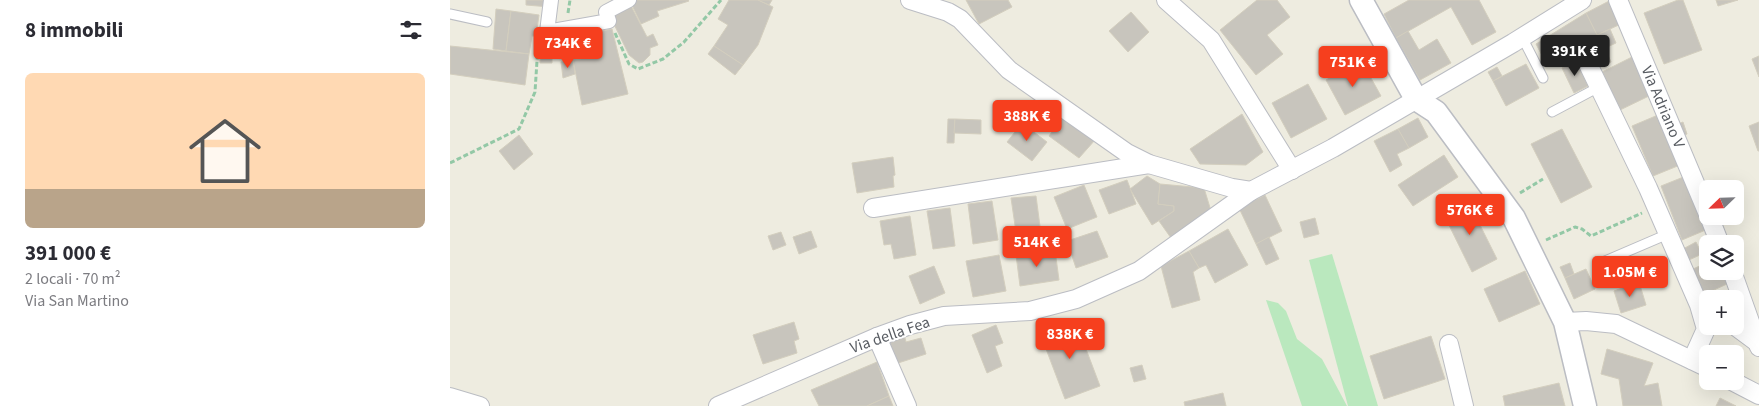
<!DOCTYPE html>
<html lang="it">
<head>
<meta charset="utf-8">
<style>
	body { margin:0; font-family:"Source Sans 3",sans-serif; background:#f2f2f3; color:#2b2b33; height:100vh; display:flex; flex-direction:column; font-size:19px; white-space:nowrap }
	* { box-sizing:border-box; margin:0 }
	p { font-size:16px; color:#7c7c81 }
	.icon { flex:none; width:28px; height:28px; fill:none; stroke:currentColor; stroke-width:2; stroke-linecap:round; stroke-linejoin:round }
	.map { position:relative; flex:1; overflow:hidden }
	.sheet { display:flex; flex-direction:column; background:#fff; width:450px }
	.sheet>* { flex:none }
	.needle { width:32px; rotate:247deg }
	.controls { position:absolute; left:1249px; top:180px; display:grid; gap:10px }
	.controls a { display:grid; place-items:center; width:45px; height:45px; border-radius:8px; background:#fff; box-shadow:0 5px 20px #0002; font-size:25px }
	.price { position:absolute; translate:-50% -42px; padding:0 11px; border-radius:5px; background:#f63f1e; color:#fff; font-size:16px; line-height:32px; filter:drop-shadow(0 1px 2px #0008) }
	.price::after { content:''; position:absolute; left:50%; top:30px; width:15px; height:11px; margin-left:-8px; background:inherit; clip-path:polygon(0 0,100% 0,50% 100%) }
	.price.active { background:#222; color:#fff }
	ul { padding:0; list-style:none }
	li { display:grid; align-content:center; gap:10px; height:265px; padding:0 25px }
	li+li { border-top:1px solid #e1e1e2 }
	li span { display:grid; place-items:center; height:155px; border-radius:8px; color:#555 }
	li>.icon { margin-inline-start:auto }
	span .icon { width:90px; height:90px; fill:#fffc; stroke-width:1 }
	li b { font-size:21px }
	h2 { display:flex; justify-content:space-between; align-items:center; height:60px; padding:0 25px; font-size:21px }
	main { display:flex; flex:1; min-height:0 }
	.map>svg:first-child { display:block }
	.green { fill:#bae8be }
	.building { fill:#c8c5bd; stroke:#d3cebe }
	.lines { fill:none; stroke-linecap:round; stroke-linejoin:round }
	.service-casing { stroke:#bbbdc3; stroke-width:11 }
	.pedestrian-casing { stroke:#bbbdc3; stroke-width:16 }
	.minor-casing { stroke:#bbbdc3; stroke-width:20 }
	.tertiary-casing { stroke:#bbbdc3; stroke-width:25 }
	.path { stroke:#93c8a6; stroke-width:3; stroke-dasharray:5 2.5; stroke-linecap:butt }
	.service { stroke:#fff; stroke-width:9 }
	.pedestrian { stroke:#fff; stroke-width:14 }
	.minor { stroke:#fff; stroke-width:18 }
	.tertiary { stroke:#fff; stroke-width:22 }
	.labels { text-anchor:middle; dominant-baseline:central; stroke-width:4; stroke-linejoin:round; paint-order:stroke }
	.street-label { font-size:16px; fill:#595d63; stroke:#fff }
</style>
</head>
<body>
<main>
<section class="sheet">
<h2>8 immobili<svg class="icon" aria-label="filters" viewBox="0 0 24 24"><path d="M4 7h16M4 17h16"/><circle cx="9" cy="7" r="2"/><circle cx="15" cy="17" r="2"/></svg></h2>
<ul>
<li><span style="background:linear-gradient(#ffd9b3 75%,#b9a48a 0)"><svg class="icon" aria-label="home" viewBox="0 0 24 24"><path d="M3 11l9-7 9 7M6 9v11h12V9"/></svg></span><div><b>391 000 €</b><p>2 locali · 70 m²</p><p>Via San Martino</p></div></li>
</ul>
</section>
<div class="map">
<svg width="1309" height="406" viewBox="0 0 1309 406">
	<rect width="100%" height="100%" fill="#eeece0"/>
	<g class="green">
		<polygon points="882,254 928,406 898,406 859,260"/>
		<polygon points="816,300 828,303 836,311 847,339 872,359 897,406 852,406"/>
	</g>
	<g class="building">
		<polygon points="76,0 100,0 100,7 76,5"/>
		<polygon points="182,0 238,0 239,1 207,11 209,16 191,24 180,1"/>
		<polygon points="279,0 308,0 323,7 308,45 293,65 264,46 278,25 268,19"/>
		<polygon points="308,0 322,0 319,5"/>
		<polygon points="516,0 558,0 562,7 529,24"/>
		<polygon points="807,0 827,0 840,17 817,35 833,54 806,75 770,30"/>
		<polygon points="959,0 1029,0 1046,32 1022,45 1001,7 946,38 934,14"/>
		<polygon points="1161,0 1173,23 1147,35 1136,13"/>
		<polygon points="1228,0 1233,0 1252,50 1214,64 1194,13"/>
		<polygon points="1266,0 1288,0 1268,6"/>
		<polygon points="179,2 197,37 203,34 208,45 200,48 200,55 193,62 189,63 179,55 158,12"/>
		<polygon points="46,9 61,11 56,51 43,49"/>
		<polygon points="61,11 89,15 86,36 82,36 79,54 56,51"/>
		<polygon points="681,12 699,32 678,52 659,31"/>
		<polygon points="1136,13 1147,35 1095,61 1086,44"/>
		<polygon points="162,29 178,94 132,105 123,60 141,57 137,34"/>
		<polygon points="1160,29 1166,43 1155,48 1161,62 1150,67 1137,40"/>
		<polygon points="958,31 969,50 987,39 1001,63 970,80 946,38"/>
		<polygon points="137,34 141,57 129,59 125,36"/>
		<polygon points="125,36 126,50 102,55 102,63 90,63 91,42"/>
		<polygon points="0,46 79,54 75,85 0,74"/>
		<polygon points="264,46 293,65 285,75 258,54"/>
		<polygon points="1309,56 1309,77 1302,59"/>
		<polygon points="1182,57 1201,95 1170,110 1152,72"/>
		<polygon points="123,60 125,74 113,78 111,62"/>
		<polygon points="911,60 931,96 895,115 876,80"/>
		<polygon points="1127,61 1138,86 1124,93 1112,68"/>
		<polygon points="1076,64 1089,88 1056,106 1043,81"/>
		<polygon points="1047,67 1052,76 1043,81 1038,72"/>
		<polygon points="858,84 877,119 841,138 822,103"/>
		<polygon points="792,114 813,152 796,165 750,164 740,149"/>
		<polygon points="1208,115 1230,165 1203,176 1182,126"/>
		<polygon points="613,117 645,140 629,158 599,136"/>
		<polygon points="968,118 978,137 959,148 948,129"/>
		<polygon points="498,119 505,119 504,143 497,143"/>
		<polygon points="505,119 531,120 531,134 504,133"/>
		<polygon points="1233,122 1237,134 1227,138 1223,126"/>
		<polygon points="1309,122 1309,151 1308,151 1299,126"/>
		<polygon points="572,123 597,142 582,161 557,142"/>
		<polygon points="948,129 959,148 947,154 952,165 940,172 924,141"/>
		<polygon points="1112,129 1142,187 1111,203 1081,144"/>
		<polygon points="69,135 83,154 64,170 49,151"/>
		<polygon points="994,155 1008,177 963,206 948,185"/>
		<polygon points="443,157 445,175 443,176 444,187 407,193 402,163"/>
		<polygon points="697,176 710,184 708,204 724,206 724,211 702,225 680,189"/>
		<polygon points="1236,176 1258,229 1232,240 1211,186"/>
		<polygon points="677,180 686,204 659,214 649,190"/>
		<polygon points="710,184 754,188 761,211 721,238 709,221 724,211 724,206 708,204"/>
		<polygon points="634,185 647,217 617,229 604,197"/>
		<polygon points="815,195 832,231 806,244 789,208"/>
		<polygon points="586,196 591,234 567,239 561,198"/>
		<polygon points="542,201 548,240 523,244 518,204"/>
		<polygon points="1018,201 1047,259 1022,272 993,213"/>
		<polygon points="500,208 505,246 483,249 477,211"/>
		<polygon points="460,216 466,255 444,259 441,244 434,245 430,221"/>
		<polygon points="865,218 869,234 854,238 850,222"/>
		<polygon points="778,229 798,265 765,283 756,265 749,268 739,251"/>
		<polygon points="361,231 367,247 349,254 343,237"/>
		<polygon points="647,231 658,257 626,268 617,241"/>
		<polygon points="331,232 336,245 323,250 318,236"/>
		<polygon points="819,237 829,259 816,265 806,244"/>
		<polygon points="1246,242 1252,254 1239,260 1233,249"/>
		<polygon points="605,250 609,280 570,286 566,255"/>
		<polygon points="739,251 749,268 743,272 750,300 722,308 711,266"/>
		<polygon points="549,255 556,291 523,297 516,261"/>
		<polygon points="1258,262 1258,271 1272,271 1277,284 1253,295 1241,270"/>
		<polygon points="1120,263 1124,274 1115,278 1110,267"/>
		<polygon points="484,266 495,293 470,304 459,276"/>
		<polygon points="1136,269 1145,289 1124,299 1115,278"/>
		<polygon points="1075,271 1090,304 1049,322 1034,289"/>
		<polygon points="1189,282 1196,305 1171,313 1164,291"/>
		<polygon points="625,320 650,386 615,399 590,333"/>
		<polygon points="344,322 349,339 344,341 347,353 313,364 303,335"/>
		<polygon points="546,325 553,343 545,346 552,366 537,373 522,335"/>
		<polygon points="454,334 456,342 471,338 476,354 445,364 437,339"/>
		<polygon points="981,336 995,379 934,399 920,356"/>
		<polygon points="1157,349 1203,363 1194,386 1208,383 1212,406 1173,406 1169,379 1151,374"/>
		<polygon points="427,362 439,396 417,406 369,406 361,390"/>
		<polygon points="692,365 696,379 684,382 680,368"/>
		<polygon points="1109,383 1115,406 1055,406 1053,396"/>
		<polygon points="773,393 776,406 735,406 734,402"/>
		<polygon points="439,396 443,406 417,406"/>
		<polygon points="1270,398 1286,406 1266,406"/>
	</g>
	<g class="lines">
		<defs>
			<g id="service">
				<polyline points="0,14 37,22"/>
				<polyline points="1072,37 1093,78"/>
				<polyline points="1102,112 1149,87"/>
				<polyline points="1155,261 1218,234"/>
			</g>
			<polyline id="pedestrian" points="101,0 97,32 159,21 156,12 179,0"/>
			<g id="minor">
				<polyline points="460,0 498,12 510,19 559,70 677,153 699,164 782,188 801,191 883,148 1063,43 1132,0"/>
				<polyline points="716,0 761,40 842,170"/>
				<polyline points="1168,0 1258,214"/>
				<polyline points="1137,62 1198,188 1249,305 1256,329 1242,360"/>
				<polyline points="423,208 699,164"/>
				<polyline points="1259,216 1270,244"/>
				<polyline points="1282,271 1309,347"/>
				<polyline points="1115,322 1136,321 1166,324 1258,368"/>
				<polyline points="1285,326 1308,343"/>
				<polyline points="427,337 457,406"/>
				<polyline points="999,344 1014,406"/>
				<polyline points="1282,381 1309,395"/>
				<polyline points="0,397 30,406"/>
				<polyline points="268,406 427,337 460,325 494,316 580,311 626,299 689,271 801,191"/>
			</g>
			<polyline id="tertiary" points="911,0 966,99 986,112 1064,218 1115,322 1135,406"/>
		</defs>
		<use href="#service" class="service-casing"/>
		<use href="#pedestrian" class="pedestrian-casing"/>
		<use href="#minor" class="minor-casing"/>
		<use href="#tertiary" class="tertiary-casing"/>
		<g class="path">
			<polyline points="118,13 120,0"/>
			<polyline points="165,33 179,64 188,69 213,59 234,42 271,0"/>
			<polyline points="0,163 69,129 85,92 88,45"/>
			<polyline points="1070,193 1093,179"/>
			<polyline points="1096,240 1125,227 1132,229 1141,236 1192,213"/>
		</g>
		<use href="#service" class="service"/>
		<use href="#pedestrian" class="pedestrian"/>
		<use href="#minor" class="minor"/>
		<use href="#tertiary" class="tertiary"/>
	</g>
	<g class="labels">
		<g class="street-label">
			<text transform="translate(1213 107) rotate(67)">Via Adriano V</text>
			<text transform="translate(440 335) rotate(-19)">Via della Fea</text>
		</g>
	</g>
</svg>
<div class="controls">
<a><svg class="needle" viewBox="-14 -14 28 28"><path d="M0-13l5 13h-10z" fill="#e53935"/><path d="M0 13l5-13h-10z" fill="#7c7c81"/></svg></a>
<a><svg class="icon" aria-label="layers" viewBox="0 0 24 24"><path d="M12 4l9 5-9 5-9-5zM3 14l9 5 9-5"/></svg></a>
<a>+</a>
<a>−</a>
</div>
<b class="price" style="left:118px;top:69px">734K €</b>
<b class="price active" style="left:1125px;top:77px">391K €</b>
<b class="price" style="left:903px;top:88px">751K €</b>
<b class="price" style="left:577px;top:142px">388K €</b>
<b class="price" style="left:1020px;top:236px">576K €</b>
<b class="price" style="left:587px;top:268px">514K €</b>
<b class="price" style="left:1180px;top:298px">1.05M €</b>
<b class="price" style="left:620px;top:360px">838K €</b>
</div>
</main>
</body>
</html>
